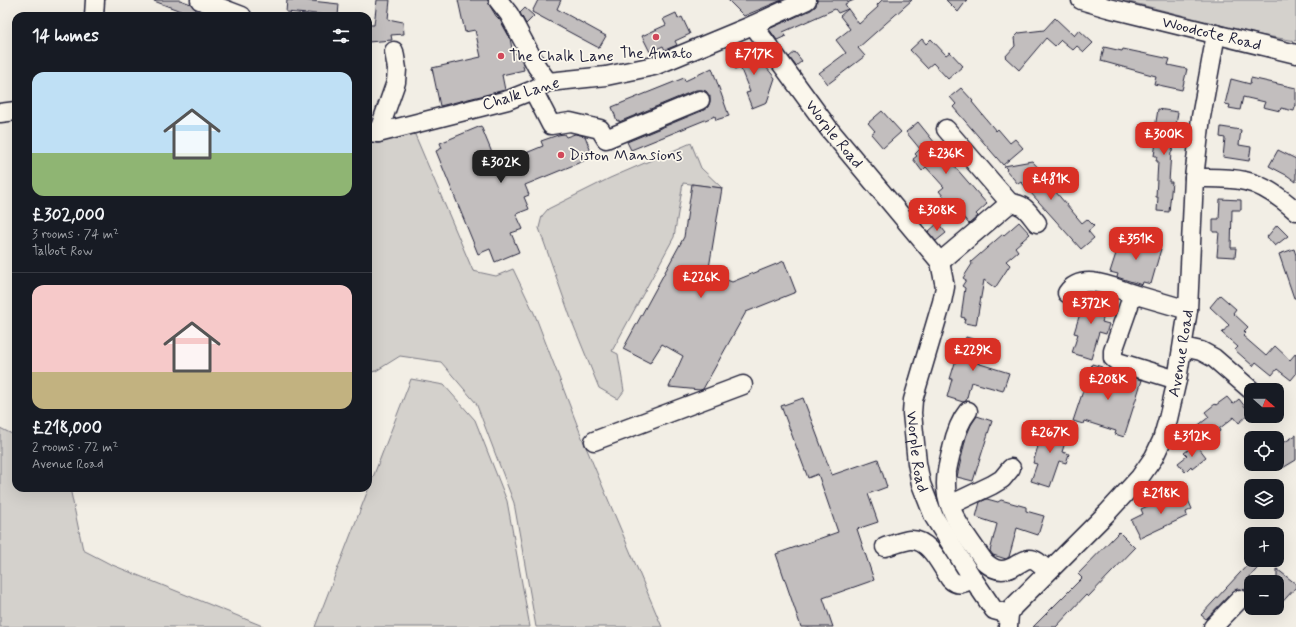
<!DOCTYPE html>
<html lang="en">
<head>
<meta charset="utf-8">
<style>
	body { margin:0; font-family:Mynerve,sans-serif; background:#242831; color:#f1f3f6; height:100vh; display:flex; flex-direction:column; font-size:15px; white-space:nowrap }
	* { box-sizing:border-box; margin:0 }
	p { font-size:13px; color:#9ea1a6 }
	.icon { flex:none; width:22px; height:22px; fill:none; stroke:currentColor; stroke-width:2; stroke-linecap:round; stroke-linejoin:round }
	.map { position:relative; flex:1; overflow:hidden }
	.panel { position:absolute; left:12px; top:12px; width:360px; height:480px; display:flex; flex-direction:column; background:#171b24; border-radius:12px; box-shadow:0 4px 16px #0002 }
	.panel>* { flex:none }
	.needle { width:26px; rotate:111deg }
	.buttons { position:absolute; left:1244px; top:383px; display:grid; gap:8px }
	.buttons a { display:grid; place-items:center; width:40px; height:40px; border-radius:8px; background:#171b24; box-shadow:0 4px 16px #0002; font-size:20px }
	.price { position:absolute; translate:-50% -34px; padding:0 9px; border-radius:8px; background:#d93025; color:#fff; font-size:13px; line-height:26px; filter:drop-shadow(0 1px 2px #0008) }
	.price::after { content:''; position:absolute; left:50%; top:24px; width:12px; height:9px; margin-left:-6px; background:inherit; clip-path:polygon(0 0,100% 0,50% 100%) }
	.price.active { background:#222; color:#fff }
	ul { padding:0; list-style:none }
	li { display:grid; align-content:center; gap:8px; height:212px; padding:0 20px }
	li+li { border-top:1px solid #363941 }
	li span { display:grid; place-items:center; height:124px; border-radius:12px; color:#555 }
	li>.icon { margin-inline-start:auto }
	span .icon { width:72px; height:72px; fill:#fffc; stroke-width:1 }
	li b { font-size:17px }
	h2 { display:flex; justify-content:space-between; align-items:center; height:48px; padding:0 20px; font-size:17px }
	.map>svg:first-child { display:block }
	.green { fill:#d4d1cc; stroke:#7b7a84 }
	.building { fill:#c2bebe; stroke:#22223b }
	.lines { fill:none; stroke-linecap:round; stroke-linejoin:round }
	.minor-casing { stroke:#22223b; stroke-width:21 }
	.minor { stroke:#fbf7ec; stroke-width:18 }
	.poi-dot { fill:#d1495b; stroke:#fbf7ec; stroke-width:1.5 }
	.labels { text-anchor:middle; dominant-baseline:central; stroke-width:3.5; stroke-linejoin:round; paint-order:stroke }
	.street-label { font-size:16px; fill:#22223b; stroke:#fbf7ec }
	.poi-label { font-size:16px; fill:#22223b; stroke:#fbf7ec; text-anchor:start }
</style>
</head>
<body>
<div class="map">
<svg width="1296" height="627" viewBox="0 0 1296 627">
	<rect width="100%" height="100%" fill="#f2eee5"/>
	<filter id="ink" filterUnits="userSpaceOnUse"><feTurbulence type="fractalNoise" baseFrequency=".025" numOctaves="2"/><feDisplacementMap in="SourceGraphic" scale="8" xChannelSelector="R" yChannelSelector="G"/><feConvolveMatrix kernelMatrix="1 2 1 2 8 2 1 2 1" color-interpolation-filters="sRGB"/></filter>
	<g filter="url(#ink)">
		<g class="green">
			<polygon points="1122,0 1296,0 1296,41 1260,35"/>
			<polygon points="410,123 473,271 496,276 513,269 535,315 583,440 662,627 536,627 514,503 476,403 441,362 400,356 376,371 368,373 368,141 375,142"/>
			<polygon points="691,143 701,168 722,188 683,183 674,237 612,351 618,354 624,391 618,399 599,388 571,319 539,228 542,216 548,209 610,178"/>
			<polygon points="411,379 444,385 475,420 507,501 530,627 315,627"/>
			<polygon points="0,428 16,436 16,488 70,488 83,550 110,564 265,627 0,627"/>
		</g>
		<g class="building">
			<polygon points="154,0 180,0 191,4 196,10 213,16 194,16 154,1"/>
			<polygon points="287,0 302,0 339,4 338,16 327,16 327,15 307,13 307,14 286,12"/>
			<polygon points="377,0 390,0 388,19 403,22 404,34 391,35 392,40 368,42 368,25 374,25"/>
			<polygon points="458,0 488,0 490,6 496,16 500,20 510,38 513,54 518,53 522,61 524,70 502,75 505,90 440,106 432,68 481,57 475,30 465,32"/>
			<polygon points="538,0 561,0 557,9 606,36 599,48 532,12"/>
			<polygon points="728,0 782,0 744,16"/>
			<polygon points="817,0 854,0 845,4 848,9 838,13 835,9 783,32 786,36 777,40 769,29 811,10 816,6"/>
			<polygon points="882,0 912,0 858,48 865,56 828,84 819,73 846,53 836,40 850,29 840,16 848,9 859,24 878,7 877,5"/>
			<polygon points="946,0 967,0 958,12"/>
			<polygon points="525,8 534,16 526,24 520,13"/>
			<polygon points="676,13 678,19 682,17 690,34 675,41 677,45 665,50 663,46 650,52 642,36 666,25 663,19"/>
			<polygon points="1055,18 1074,36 1079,30 1093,43 1084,52 1077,46 1073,50 1061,40 1055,46 1046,38 1019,70 1005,57 1015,46 1014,38 1019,33 1044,30"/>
			<polygon points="922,39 926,44 931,39 946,55 950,52 963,66 948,79 933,63 927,68 910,50"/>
			<polygon points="749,46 775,78 767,102 752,108 746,93 750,92 740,67 735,69 730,55"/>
			<polygon points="1104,47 1122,51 1123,49 1170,59 1168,65 1187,69 1182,90 1154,84 1156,76 1152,75 1101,61"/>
			<polygon points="795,52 802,61 796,66 789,57"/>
			<polygon points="712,68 729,116 716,120 715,116 631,150 627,142 704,110 708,107 710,102 710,96 706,91 702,90 696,90 619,122 619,120 617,121 612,107 684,78 685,81"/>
			<polygon points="1251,78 1296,88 1296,106 1295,106 1294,111 1281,108 1280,111 1263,107 1265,102 1243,97 1240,110 1229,108 1230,105 1225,104 1231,79 1250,84"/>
			<polygon points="961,88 973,101 972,102 996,131 998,129 1010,143 1015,139 1023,148 1003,165 953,107 956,104 950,97"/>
			<polygon points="1158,109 1178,112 1172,152 1171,152 1169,182 1172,182 1169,212 1157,211 1158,197 1156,197 1158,161 1156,161 1157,156 1154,156 1157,135 1154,135"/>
			<polygon points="882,111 901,132 883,148 871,134 875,131 868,123"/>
			<polygon points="918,122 943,153 987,204 976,214 978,216 969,224 954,206 952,207 939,191 944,187 926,167 922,171 913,159 917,156 915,154 920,149 906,132"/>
			<polygon points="481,126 497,165 543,146 541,141 558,135 564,134 566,137 575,134 585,136 593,157 525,185 529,195 524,197 529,209 516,214 523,229 511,233 519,252 495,262 490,249 478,254 436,151 442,148 440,143"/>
			<polygon points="1221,127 1241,130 1239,145 1251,147 1249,161 1223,157 1225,138 1220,137"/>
			<polygon points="1278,150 1296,159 1296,182 1288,176 1269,166"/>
			<polygon points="1032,161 1046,176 1044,178 1082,223 1087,219 1094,226 1088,231 1094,238 1081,249 1021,182 1018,184 1006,170 1007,169 1004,166"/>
			<polygon points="692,184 722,188 709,268 717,276 732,282 784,261 796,292 746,312 703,389 700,390 669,387 683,356 662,344 650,363 623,349 684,237"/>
			<polygon points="1220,199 1241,200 1241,210 1232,210 1231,248 1236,248 1235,257 1217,256 1219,232 1213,232 1213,219 1219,219"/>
			<polygon points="1019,222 1030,234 1015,247 1018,251 1006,261 1010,265 995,288 984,280 976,325 964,323 965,318 961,317 965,288 962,286 966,280 963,278 972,264 971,262 1003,234 1004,235"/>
			<polygon points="938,223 946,233 936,241 928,232"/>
			<polygon points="1277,225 1288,236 1275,246 1267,237"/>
			<polygon points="1129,236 1154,243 1152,247 1161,249 1151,284 1143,282 1142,285 1123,279 1117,277 1118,274 1110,272 1121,238 1127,240"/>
			<polygon points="1294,249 1296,255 1296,298 1294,298 1279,254"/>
			<polygon points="1091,293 1110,297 1102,322 1109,324 1106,334 1099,332 1091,359 1072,353 1078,334 1074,333 1082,307 1086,308"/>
			<polygon points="1220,295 1236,309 1233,313 1248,327 1244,331 1246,333 1243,336 1266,356 1275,346 1290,360 1296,353 1296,374 1291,380 1277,369 1272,375 1256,362 1253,366 1235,350 1238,347 1222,333 1229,325 1210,307"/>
			<polygon points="966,337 983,342 977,363 1009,373 1003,391 971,382 966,401 963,402 947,397 952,379 950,379 958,353 960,354"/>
			<polygon points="1092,364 1102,367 1100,371 1130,381 1131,377 1142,380 1124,437 1115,434 1116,431 1084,421 1083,424 1073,421"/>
			<polygon points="1227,397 1233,404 1239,399 1250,413 1239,423 1234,417 1219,429 1220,431 1204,444 1192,430 1209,417 1205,412 1215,404 1216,405"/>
			<polygon points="803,398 832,475 878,459 887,487 868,494 878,522 857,529 874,580 823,598 833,627 801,627 776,554 838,532 818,474 808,478 781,406"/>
			<polygon points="977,416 992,421 973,481 957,477 966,437 971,425"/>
			<polygon points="1051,421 1070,427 1062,452 1069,454 1066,463 1059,461 1050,487 1031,481 1037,464 1033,463 1041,436 1046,438"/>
			<polygon points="1296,435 1296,460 1281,469 1277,463 1277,447"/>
			<polygon points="1196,444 1206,457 1192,468 1191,466 1185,472 1178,463 1187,456 1184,453"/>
			<polygon points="1186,495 1192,509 1186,512 1187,516 1140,538 1131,520 1143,514 1141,509 1152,504 1154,507 1177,496 1178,499"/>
			<polygon points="987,499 998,502 1001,500 1026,507 1026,511 1044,516 1038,535 1017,528 1009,557 1006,559 993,555 990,551 997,524 976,517 980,502"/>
			<polygon points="1119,532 1135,548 1088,597 1086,595 1056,627 1033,627 1082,578 1078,574"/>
			<polygon points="1252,560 1265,560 1246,581 1250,584 1244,590 1237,589 1233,591 1206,619 1201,615"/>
			<polygon points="1277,569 1296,584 1296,587 1277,608"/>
		</g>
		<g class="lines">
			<defs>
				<g id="minor">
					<polyline points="200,0 242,16"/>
					<polyline points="498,0 509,14 537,67 548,82"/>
					<path id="s1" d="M1081 0 1108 8 1296 54"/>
					<polyline points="94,16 95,0"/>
					<path id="s2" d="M753 25 829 129 940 262 945 287 942 302 913 400 912 413 917 463 921 484 934 517 973 579 994 610 1009 614"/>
					<polyline points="533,90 551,125 570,122 600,129 606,139 700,100"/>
					<polyline points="0,113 16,111"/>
					<polyline points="946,129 1010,203"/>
					<polyline points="368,132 378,133 508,100 533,90 548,82 606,76 654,66 753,25 807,0"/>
					<polyline points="378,133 396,82 397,69 394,51"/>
					<path d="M1194 178C1211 178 1228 177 1245 181 1264 185 1281 198 1296 211"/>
					<path d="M940 262 1010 203C1025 204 1028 212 1037 223"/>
					<path d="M1067 293C1082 271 1114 288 1133 294"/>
					<polyline points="1183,347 1201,351 1214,358 1251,390"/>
					<polyline points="1177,380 1118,362 1113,358 1113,351 1133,294 1188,310"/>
					<path d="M968 411C959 422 955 435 952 449 948 464 944 480 947 495 951 518 971 542 984 561 995 572 1005 573 1018 564 1022 562 1025 559 1030 559 1037 559 1043 567 1048 571"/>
					<polyline points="594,441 743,385"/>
					<polyline points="950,505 992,485 1002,479 1011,468"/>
					<path d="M885 547C893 545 902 541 910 540 929 538 941 566 950 579 958 587 963 583 973 579"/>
					<path id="s3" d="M1008 627 1009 614 1013 607 1107 513 1140 477 1154 457 1162 440 1168 419 1177 380 1188 310 1194 178 1201 117 1216 34"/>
					<polyline points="1213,627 1240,599"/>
				</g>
			</defs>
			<use href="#minor" class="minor-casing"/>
			<use href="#minor" class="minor"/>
		</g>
	</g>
	<g class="poi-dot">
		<circle cx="656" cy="37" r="4"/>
		<circle cx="501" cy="56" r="4"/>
		<circle cx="561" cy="155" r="4"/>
	</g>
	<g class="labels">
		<g class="street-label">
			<text stroke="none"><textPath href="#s1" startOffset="135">Woodcote Road</textPath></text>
			<text transform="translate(521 94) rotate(-17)">Chalk Lane</text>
			<text stroke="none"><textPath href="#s2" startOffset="136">Worple Road</textPath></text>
			<text stroke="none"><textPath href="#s3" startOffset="335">Avenue Road</textPath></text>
			<text stroke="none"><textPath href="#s2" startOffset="497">Worple Road</textPath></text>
		</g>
		<g class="poi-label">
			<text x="656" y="53" text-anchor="middle">The Amato</text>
			<text x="509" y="56">The Chalk Lane</text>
			<text x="569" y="155">Diston Mansions</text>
		</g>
	</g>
</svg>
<div class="buttons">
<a><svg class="needle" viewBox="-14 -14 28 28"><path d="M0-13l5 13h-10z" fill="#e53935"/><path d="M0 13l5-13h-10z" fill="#9ea1a6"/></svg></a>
<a><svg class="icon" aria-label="locate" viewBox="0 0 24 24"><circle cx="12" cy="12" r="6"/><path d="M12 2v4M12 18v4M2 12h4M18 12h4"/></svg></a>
<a><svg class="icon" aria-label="layers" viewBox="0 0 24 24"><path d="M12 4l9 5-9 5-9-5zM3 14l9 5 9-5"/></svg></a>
<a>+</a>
<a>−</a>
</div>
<b class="price" style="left:754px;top:76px">£717K</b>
<b class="price" style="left:1164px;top:156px">£300K</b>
<b class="price" style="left:946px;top:175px">£236K</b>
<b class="price active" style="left:501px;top:184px">£302K</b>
<b class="price" style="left:1051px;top:201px">£481K</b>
<b class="price" style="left:937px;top:232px">£308K</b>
<b class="price" style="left:1136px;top:261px">£351K</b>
<b class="price" style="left:701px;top:299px">£226K</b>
<b class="price" style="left:1091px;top:325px">£372K</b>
<b class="price" style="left:973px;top:372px">£229K</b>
<b class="price" style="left:1108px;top:401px">£208K</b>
<b class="price" style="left:1050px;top:454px">£267K</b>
<b class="price" style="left:1192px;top:458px">£312K</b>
<b class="price" style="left:1161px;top:515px">£218K</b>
<section class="panel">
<h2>14 homes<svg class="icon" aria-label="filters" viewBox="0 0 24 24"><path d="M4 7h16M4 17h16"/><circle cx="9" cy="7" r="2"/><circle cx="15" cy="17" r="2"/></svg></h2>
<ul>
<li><span style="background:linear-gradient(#bfe0f5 65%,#8fb573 0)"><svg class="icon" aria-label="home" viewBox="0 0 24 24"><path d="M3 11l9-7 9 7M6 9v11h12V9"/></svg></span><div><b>£302,000</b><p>3 rooms · 74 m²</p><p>Talbot Row</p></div></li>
<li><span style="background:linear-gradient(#f6c9c9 70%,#c2b280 0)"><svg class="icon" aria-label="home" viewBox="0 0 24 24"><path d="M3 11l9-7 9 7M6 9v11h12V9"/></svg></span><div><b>£218,000</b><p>2 rooms · 72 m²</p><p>Avenue Road</p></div></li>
</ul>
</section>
</div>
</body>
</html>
